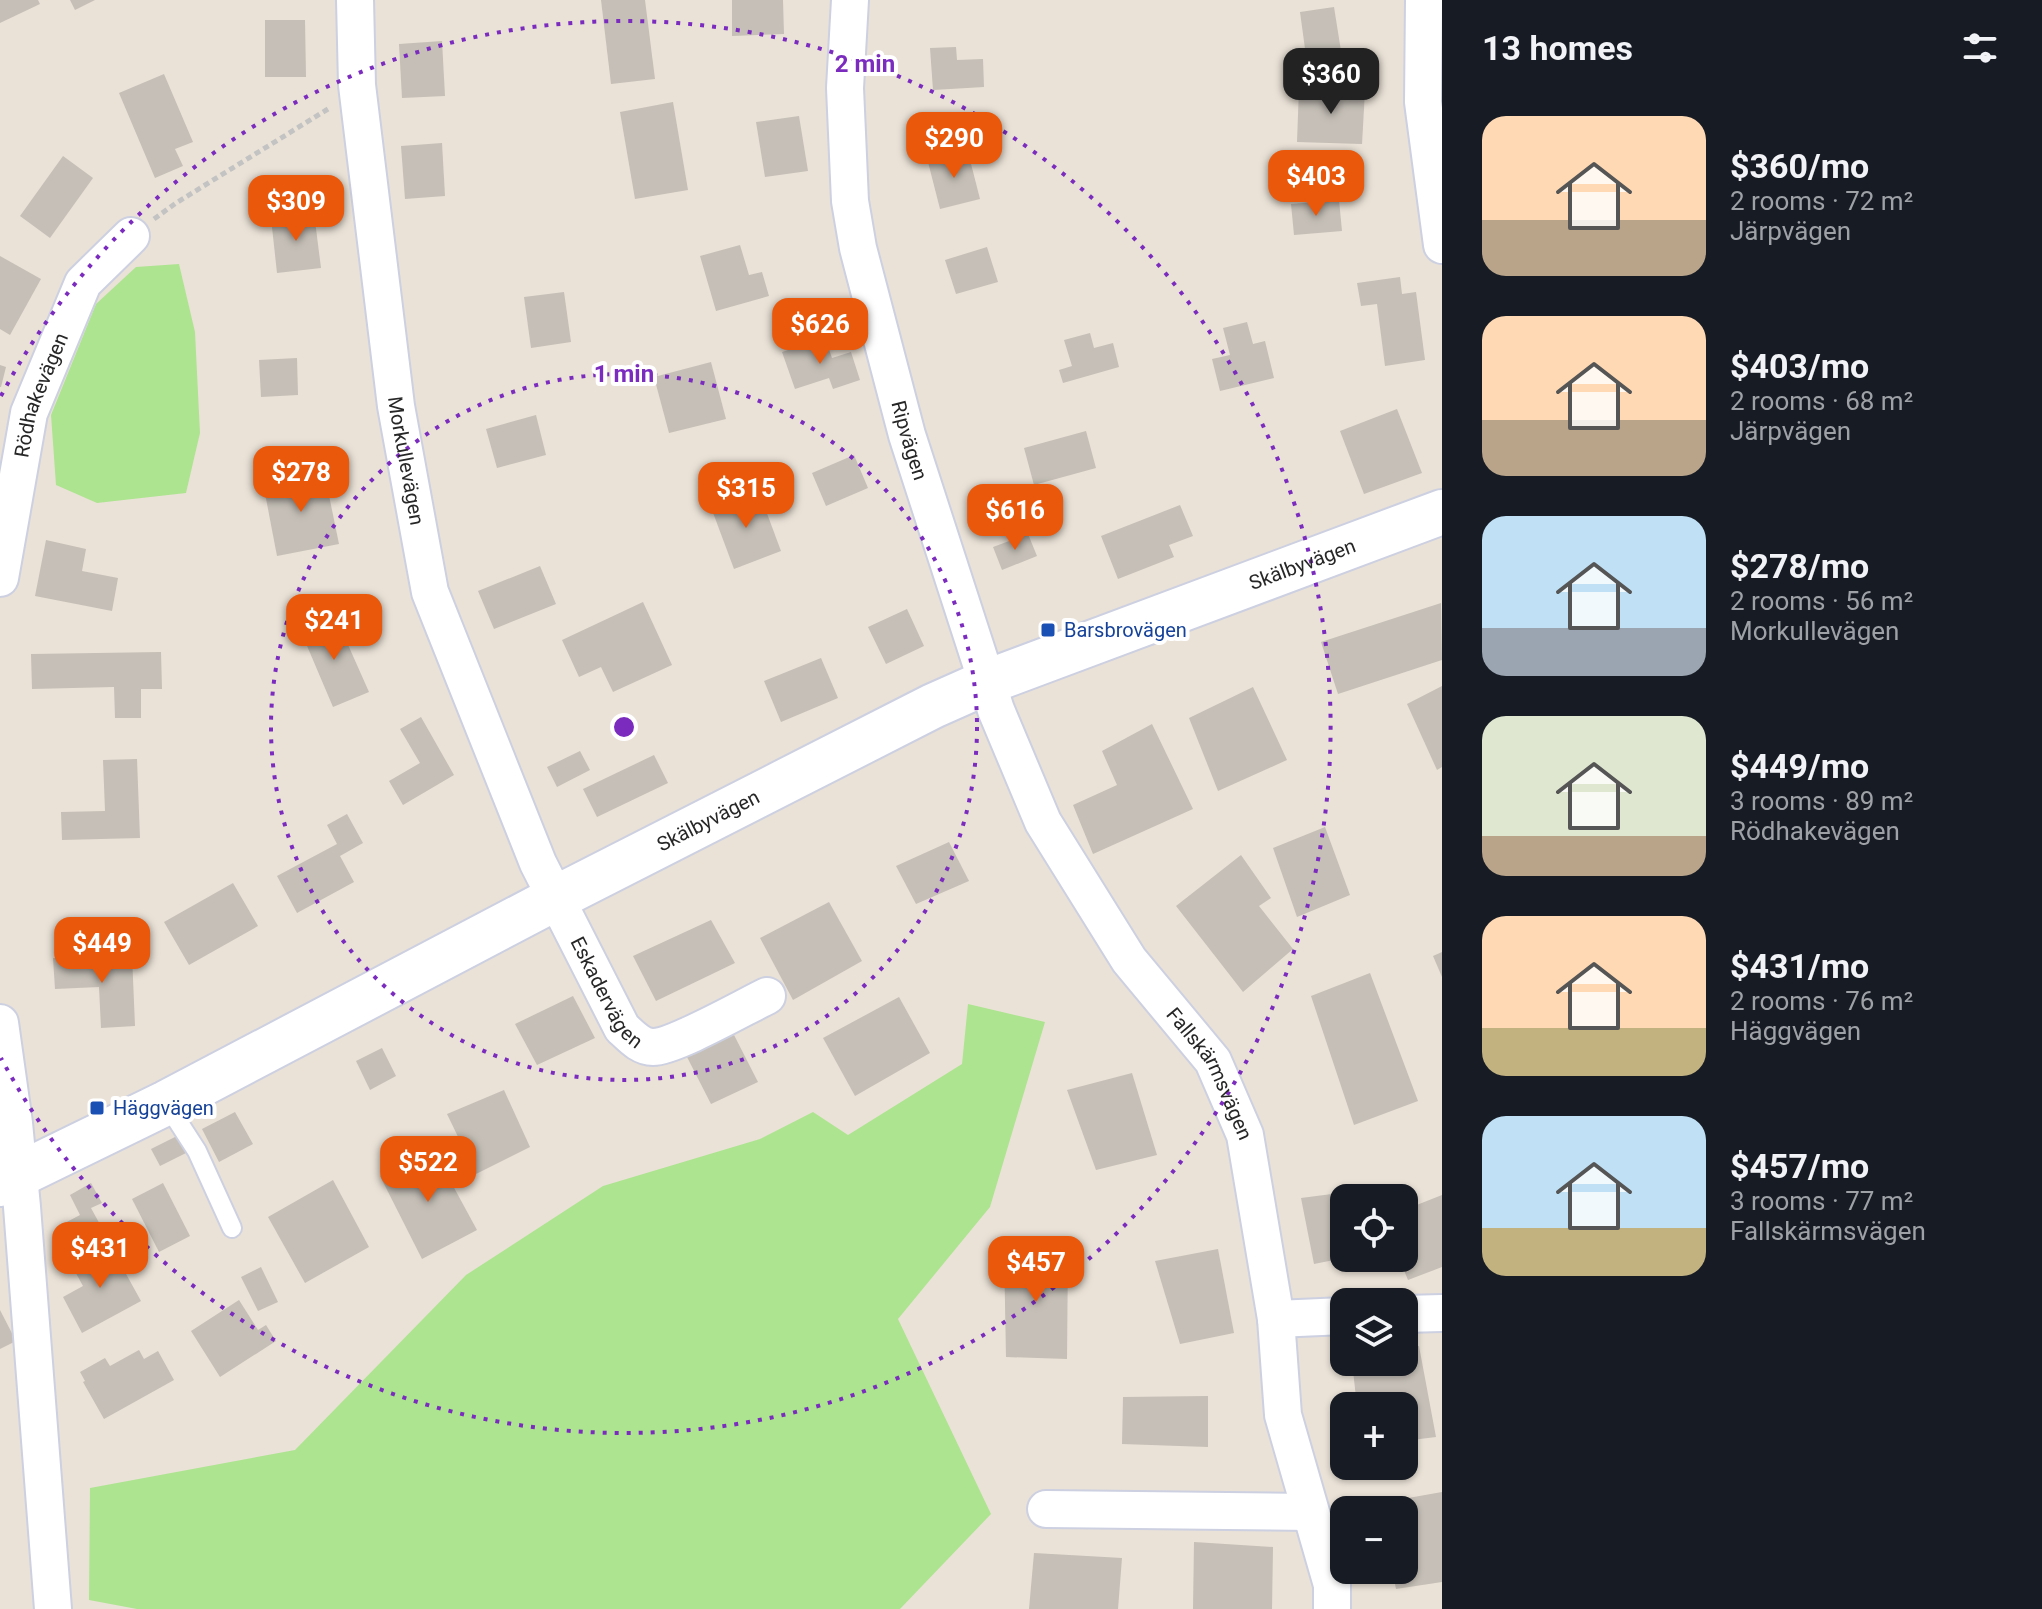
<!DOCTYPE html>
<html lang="en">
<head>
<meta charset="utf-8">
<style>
	body { margin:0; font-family:Roboto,sans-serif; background:#242831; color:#f1f3f6; height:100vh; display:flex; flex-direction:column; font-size:30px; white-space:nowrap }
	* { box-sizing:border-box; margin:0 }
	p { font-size:26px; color:#9ea1a6 }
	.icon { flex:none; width:44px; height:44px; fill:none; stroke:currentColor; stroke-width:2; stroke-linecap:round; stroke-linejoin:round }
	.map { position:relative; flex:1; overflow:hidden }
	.panel { display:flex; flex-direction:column; background:#171b24; width:600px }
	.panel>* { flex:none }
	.fabs { position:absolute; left:1330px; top:1184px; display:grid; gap:16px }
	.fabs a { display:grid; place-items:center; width:88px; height:88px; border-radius:16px; background:#171b24; box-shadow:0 2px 6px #0004; font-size:40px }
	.price { position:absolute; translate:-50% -68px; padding:0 18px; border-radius:16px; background:#ea580c; color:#fff; font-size:26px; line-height:52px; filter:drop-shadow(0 2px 4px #0008) }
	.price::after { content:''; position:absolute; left:50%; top:48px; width:24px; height:18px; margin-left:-12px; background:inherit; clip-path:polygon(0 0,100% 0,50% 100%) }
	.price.on { background:#222; color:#fff }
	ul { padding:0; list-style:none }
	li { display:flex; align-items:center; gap:24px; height:200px; padding:0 40px }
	li span { display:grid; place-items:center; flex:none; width:224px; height:160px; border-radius:24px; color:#555 }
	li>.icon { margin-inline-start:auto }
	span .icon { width:96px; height:96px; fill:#fffc; stroke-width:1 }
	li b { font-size:34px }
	h2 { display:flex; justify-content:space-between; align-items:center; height:96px; padding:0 40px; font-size:34px }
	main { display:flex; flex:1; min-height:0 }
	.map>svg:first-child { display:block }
	.green { fill:#ade490 }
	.building { fill:#c5bfb7 }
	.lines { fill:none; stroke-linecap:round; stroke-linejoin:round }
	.service-casing { stroke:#ccd0e1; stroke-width:22 }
	.minor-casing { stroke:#ccd0e1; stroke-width:40 }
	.tertiary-casing { stroke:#ccd0e1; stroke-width:48 }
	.path { stroke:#c3c3c3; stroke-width:5; stroke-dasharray:6 4; stroke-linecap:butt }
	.service { stroke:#fff; stroke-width:18 }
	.minor { stroke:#fff; stroke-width:36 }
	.tertiary { stroke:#fff; stroke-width:44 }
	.ring { fill:none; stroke:#7b2cbf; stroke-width:4; stroke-dasharray:4 8 }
	.transit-dot { fill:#1a4fb4; stroke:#fff; stroke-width:3 }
	.labels { text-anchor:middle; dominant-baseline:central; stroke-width:8; stroke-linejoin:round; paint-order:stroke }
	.street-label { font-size:20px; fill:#272727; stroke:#fff }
	.transit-label { font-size:20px; fill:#164399; stroke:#fff; text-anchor:start }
	.centre { fill:#7b2cbf; stroke:#fff; stroke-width:4 }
	.ring-label { font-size:24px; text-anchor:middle; font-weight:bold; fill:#7b2cbf; stroke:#fff; stroke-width:8; stroke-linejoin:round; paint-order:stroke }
</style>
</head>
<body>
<main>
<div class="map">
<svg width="1442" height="1609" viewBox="0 0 1442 1609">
	<rect width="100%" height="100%" fill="#eae2d7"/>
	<g class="green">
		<polygon points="179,264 195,332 200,433 186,493 97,503 56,485 51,415 96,304 136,267"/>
		<polygon points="968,1004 1045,1022 990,1207 898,1319 991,1514 900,1609 137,1609 89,1600 90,1488 295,1450 466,1275 603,1186 760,1139 813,1112 848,1135 962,1064"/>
	</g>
	<g class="building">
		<polygon points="0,0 38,0 40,4 0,23"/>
		<polygon points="70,0 95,0 75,10"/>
		<polygon points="601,0 645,0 655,79 611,84"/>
		<polygon points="732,0 783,0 784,34 732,36"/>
		<polygon points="1334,7 1341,51 1306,56 1300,12"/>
		<polygon points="265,20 305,20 306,77 265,77"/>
		<polygon points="442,41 445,96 402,98 399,44"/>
		<polygon points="956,47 957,60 983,59 984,87 933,90 930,48"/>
		<polygon points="164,74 193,142 175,149 183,166 155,178 119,93"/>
		<polygon points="1299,88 1365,91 1362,144 1297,142"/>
		<polygon points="673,102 688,190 635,199 620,112"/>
		<polygon points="799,116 808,171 765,177 756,122"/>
		<polygon points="442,143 445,196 405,199 401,146"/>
		<polygon points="968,152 980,199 940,209 928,162"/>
		<polygon points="63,156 93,178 50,238 20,216"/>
		<polygon points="1339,200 1342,231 1294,235 1291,204"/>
		<polygon points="314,213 321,268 277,273 271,218"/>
		<polygon points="740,245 749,275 762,272 769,296 716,311 700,256"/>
		<polygon points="987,247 998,282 956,294 945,260"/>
		<polygon points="0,256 41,279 10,335 0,329"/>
		<polygon points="1400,277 1402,294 1416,292 1425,360 1385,366 1377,304 1361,306 1357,283"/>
		<polygon points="564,292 571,342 531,348 524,297"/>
		<polygon points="1247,322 1253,344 1265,341 1274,378 1220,391 1212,359 1230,355 1223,328"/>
		<polygon points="1090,333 1094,348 1113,343 1119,367 1063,383 1059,370 1072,366 1064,340"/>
		<polygon points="825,338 832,358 851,352 860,380 833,389 829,378 795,389 782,352"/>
		<polygon points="297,358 298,395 261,397 259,360"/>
		<polygon points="711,362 726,419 669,433 654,377"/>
		<polygon points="0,365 6,367 1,387 0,387"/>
		<polygon points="1397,409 1422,473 1364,494 1340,431"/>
		<polygon points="536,415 546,455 497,468 486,429"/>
		<polygon points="1086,431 1096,468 1034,485 1024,448"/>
		<polygon points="854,455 868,488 826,506 812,473"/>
		<polygon points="324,471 339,544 277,556 263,483"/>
		<polygon points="759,492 781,551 734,569 712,510"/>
		<polygon points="1180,505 1193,536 1169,545 1174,557 1118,579 1101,536"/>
		<polygon points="1028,534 1037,556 1002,570 993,547"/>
		<polygon points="46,540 86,549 82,571 118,578 112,611 35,596"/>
		<polygon points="540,566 556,604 494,629 478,591"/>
		<polygon points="643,602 672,665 613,692 601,667 579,677 562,640"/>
		<polygon points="1441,603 1442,660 1338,694 1321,642"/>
		<polygon points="907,609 924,646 886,664 868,627"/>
		<polygon points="326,615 337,642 345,638 369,692 333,707 299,627"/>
		<polygon points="161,652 162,689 141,689 141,718 115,718 114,687 32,689 31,654"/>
		<polygon points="821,658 838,698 781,722 764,681"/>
		<polygon points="1442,686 1442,767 1437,770 1407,704"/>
		<polygon points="1253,687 1287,760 1218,791 1189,718"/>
		<polygon points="421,717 454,775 403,805 389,781 420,763 400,729"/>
		<polygon points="1152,724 1193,809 1093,854 1073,805 1117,785 1102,751"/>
		<polygon points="580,751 590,770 557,787 547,767"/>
		<polygon points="654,755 668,783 597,817 583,789"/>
		<polygon points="137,759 140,838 62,840 61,812 105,811 103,760"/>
		<polygon points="347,814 363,843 340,856 354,882 297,913 277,876 337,844 327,825"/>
		<polygon points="1325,827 1350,895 1297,917 1273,848"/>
		<polygon points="949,842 969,881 916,904 896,866"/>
		<polygon points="1241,855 1271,898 1259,906 1293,949 1243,992 1176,906"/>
		<polygon points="233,883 258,926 189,965 164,922"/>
		<polygon points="829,902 862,961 793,1000 760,938"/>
		<polygon points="711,920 735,963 656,1001 633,956"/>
		<polygon points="1442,952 1442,977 1433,956"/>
		<polygon points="132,955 135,1026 101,1028 99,987 55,989 53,958"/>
		<polygon points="1370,973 1418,1101 1354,1125 1311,996"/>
		<polygon points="573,996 595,1038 537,1065 515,1024"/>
		<polygon points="899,997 930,1053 855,1096 823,1038"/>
		<polygon points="734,1035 758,1082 711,1104 687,1057"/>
		<polygon points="382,1048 396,1076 370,1090 356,1061"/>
		<polygon points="1132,1073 1157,1155 1096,1170 1067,1090"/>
		<polygon points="504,1090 530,1147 476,1174 447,1114"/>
		<polygon points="235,1112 253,1144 219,1162 202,1129"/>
		<polygon points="177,1136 186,1153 160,1166 151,1149"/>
		<polygon points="433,1149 477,1230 422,1259 380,1176"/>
		<polygon points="333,1180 369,1247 305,1283 268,1217"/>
		<polygon points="91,1183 102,1203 91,1208 103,1230 73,1246 61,1225 80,1215 70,1195"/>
		<polygon points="163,1183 190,1236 159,1252 132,1199"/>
		<polygon points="1355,1191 1356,1198 1344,1198 1344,1258 1314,1264 1301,1198"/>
		<polygon points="1442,1195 1442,1267 1408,1280 1399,1258 1404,1258 1404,1210"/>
		<polygon points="110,1245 141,1301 82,1333 63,1297 83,1286 72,1266"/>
		<polygon points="1218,1249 1234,1333 1180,1344 1155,1261"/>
		<polygon points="1004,1250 1068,1253 1067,1359 1006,1357"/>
		<polygon points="261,1267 278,1302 258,1311 241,1277"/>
		<polygon points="239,1300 258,1330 266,1325 276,1341 220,1377 191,1331"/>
		<polygon points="0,1310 16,1341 0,1349"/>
		<polygon points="1419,1346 1436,1437 1404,1441 1404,1406 1357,1406 1352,1362 1404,1362 1404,1349"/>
		<polygon points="139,1350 144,1359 158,1351 174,1380 104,1419 83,1382 85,1381 80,1372 105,1358 110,1366"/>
		<polygon points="1208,1396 1208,1447 1122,1444 1123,1397"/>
		<polygon points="1442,1492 1442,1582 1396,1589 1392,1570 1404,1570 1404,1510 1381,1510 1380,1503"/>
		<polygon points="1194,1542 1273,1547 1272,1609 1193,1609"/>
		<polygon points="1034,1553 1122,1558 1118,1609 1029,1609"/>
	</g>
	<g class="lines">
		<defs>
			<polyline id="service" points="166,1103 197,1151 232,1228"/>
			<g id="minor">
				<path id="s1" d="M355 0 357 85 396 406 430 592 538 863 622 1028C631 1036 640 1047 653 1047 674 1047 744 1007 767 996"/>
				<path id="s2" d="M850 0 845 88 850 201 858 248 907 435 996 710 1043 822 1129 960 1213 1061 1245 1135 1276 1319 1283 1415 1332 1585V1609"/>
				<polyline points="1424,0 1423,102 1442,245"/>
				<path id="s3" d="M0 578 29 413 83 283 131 236"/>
				<polyline points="0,1023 14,1123 22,1207 53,1609"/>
				<polyline points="1404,1314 1442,1313"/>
				<polyline points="1276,1319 1344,1316"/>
				<polyline points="1046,1509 1310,1512"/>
			</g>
			<g id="tertiary">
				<path id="s4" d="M0 1184 166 1103 556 898 933 706 987 682 1442 512"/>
			</g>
		</defs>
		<use href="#service" class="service-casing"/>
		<use href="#minor" class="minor-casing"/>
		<use href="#tertiary" class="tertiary-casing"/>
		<polyline class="path" points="154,219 176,203 328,109"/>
		<use href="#service" class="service"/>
		<use href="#minor" class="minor"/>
		<use href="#tertiary" class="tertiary"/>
	</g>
	<g class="ring">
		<circle cx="624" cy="727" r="353"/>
		<path d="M1 396A706 706 0 1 1 1 1058"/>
	</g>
	<g class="transit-dot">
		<rect x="1040" y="622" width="16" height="16" rx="4"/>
		<rect x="89" y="1100" width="16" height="16" rx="4"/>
	</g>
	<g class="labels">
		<g class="street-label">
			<text stroke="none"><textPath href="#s3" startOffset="188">Rödhakevägen</textPath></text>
			<text stroke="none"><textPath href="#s2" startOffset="448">Ripvägen</textPath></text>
			<text stroke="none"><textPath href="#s1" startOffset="464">Morkullevägen</textPath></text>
			<text stroke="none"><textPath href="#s4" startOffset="1444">Skälbyvägen</textPath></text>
			<text stroke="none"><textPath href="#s4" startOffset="796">Skälbyvägen</textPath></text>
			<text stroke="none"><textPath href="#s1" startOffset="1036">Eskadervägen</textPath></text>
			<text stroke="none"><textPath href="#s2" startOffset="1156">Fallskärmsvägen</textPath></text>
		</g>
		<g class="transit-label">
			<text x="1064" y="630">Barsbrovägen</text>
			<text x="113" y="1108">Häggvägen</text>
		</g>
	</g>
	<circle cx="624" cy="727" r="12" class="centre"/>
	<g class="ring-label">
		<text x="865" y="72">2 min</text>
		<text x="624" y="382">1 min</text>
	</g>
</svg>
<div class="fabs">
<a><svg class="icon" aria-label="locate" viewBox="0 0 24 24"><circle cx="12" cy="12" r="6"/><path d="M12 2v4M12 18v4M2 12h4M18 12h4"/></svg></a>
<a><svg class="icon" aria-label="layers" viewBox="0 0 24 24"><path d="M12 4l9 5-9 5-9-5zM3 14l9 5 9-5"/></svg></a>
<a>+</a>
<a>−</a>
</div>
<b class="price on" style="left:1331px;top:116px">$360</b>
<b class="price" style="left:954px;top:180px">$290</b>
<b class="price" style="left:1316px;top:218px">$403</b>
<b class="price" style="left:296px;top:243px">$309</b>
<b class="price" style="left:820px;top:366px">$626</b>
<b class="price" style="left:301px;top:514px">$278</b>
<b class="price" style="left:746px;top:530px">$315</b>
<b class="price" style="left:1015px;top:552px">$616</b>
<b class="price" style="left:334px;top:662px">$241</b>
<b class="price" style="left:102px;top:985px">$449</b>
<b class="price" style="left:428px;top:1204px">$522</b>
<b class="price" style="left:100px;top:1290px">$431</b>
<b class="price" style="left:1036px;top:1304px">$457</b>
</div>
<section class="panel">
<h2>13 homes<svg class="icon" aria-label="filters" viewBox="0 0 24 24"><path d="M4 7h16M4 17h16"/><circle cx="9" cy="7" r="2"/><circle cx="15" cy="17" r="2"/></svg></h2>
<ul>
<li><span style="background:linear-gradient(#ffd9b3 65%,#b9a48a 0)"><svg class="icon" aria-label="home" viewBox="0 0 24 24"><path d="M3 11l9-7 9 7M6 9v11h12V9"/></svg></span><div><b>$360/mo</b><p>2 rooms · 72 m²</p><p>Järpvägen</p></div></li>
<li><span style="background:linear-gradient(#ffd9b3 65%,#b9a48a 0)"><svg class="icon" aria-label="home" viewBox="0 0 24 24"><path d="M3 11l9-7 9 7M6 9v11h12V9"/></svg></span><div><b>$403/mo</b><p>2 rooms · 68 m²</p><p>Järpvägen</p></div></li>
<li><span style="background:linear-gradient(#bfe0f5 70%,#9aa5b1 0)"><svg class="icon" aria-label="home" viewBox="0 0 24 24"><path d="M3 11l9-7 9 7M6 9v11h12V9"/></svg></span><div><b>$278/mo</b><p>2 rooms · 56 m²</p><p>Morkullevägen</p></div></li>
<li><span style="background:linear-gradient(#dfe7d0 75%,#b9a48a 0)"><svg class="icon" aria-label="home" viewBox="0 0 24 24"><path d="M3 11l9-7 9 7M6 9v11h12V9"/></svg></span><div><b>$449/mo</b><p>3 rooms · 89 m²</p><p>Rödhakevägen</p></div></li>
<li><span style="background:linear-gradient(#ffd9b3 70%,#c2b280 0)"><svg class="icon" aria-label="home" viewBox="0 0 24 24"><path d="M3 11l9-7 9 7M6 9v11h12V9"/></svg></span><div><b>$431/mo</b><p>2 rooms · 76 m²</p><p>Häggvägen</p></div></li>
<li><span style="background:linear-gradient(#bfe0f5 70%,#c2b280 0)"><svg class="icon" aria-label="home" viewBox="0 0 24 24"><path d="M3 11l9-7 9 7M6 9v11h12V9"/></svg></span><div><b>$457/mo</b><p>3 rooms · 77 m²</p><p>Fallskärmsvägen</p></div></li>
</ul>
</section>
</main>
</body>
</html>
